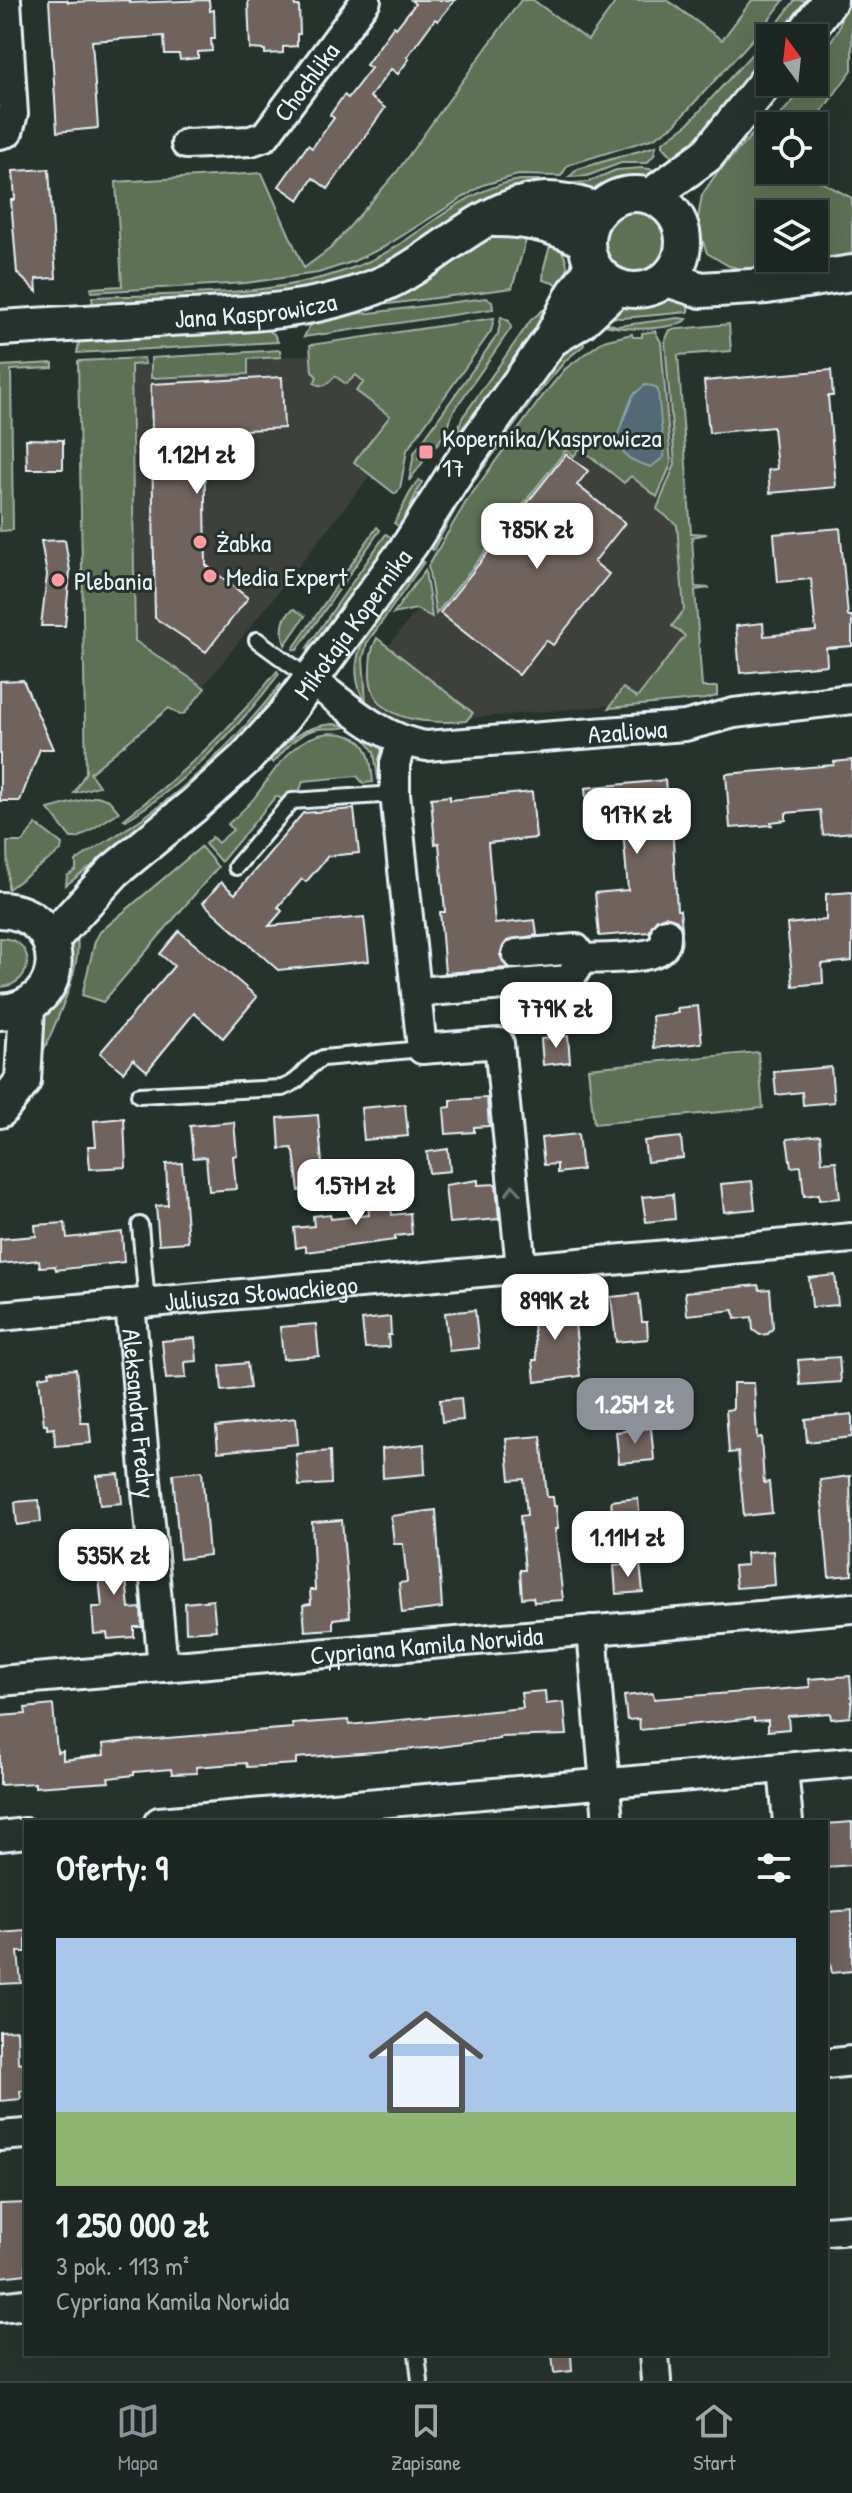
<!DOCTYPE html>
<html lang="pl">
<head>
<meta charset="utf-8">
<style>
	body { margin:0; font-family:"Patrick Hand",sans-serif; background:#29322f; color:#f1f3f6; height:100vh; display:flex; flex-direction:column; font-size:30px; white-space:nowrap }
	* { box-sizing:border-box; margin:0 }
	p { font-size:26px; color:#a0a5a5 }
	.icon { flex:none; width:44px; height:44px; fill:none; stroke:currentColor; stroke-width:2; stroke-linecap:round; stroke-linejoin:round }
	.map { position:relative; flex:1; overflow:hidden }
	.side { position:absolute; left:24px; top:1820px; width:804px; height:536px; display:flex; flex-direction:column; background:#1c2622; border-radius:0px; box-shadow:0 8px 32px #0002,0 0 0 2px #3a4340 }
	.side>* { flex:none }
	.needle { width:52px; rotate:345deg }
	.controls { position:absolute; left:756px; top:24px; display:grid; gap:16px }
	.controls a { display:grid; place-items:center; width:72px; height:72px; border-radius:0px; background:#1c2622; box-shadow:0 8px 32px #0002,0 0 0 2px #3a4340; font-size:40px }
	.price { position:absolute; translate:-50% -68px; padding:0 18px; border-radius:16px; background:#fff; color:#222; font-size:26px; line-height:52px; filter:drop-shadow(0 2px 4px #0008) }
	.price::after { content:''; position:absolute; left:50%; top:48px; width:24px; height:18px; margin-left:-12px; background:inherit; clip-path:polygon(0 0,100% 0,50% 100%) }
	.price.active { background:#8c9099; color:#fff }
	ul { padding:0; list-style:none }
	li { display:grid; align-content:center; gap:16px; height:424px; padding:0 32px }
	li span { display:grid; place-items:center; height:248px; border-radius:0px; color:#555 }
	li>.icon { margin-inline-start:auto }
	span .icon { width:144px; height:144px; fill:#fffc; stroke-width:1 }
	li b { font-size:34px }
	h2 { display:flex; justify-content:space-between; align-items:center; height:96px; padding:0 32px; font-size:34px }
	.tab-bar { display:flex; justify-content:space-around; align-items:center; height:112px; border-top:2px solid #3a4340; background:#1c2622; font-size:22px; color:#a0a5a5 }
	.tab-bar a { display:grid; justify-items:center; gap:4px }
	.tab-bar .active { color:#8c9099 }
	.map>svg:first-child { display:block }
	.built { fill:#3c413b }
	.green { fill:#5d7154; stroke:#a2b1a6; stroke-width:2; fill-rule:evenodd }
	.water { fill:#516b76; stroke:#8da1aa; stroke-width:2 }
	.building { fill:#6f625d; stroke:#e8f1f8; stroke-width:2 }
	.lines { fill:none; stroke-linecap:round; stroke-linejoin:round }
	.service-casing { stroke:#e8f1f8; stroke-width:20 }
	.minor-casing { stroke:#e8f1f8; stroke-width:34 }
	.tertiary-casing { stroke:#e8f1f8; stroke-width:40 }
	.service { stroke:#26332d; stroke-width:14 }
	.minor { stroke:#26332d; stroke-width:28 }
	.tertiary { stroke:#26332d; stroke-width:34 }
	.oneway { stroke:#6a7674 }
	.poi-dot { fill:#ff9aa2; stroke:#26332d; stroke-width:3 }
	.labels { text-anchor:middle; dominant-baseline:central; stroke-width:6; stroke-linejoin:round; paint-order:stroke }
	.street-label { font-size:26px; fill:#e8f1f8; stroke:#26332d }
	.poi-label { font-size:26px; fill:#e8f1f8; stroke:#26332d; text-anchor:start }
</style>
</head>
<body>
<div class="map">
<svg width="852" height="2381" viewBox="0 0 852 2381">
	<rect width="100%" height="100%" fill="#26332d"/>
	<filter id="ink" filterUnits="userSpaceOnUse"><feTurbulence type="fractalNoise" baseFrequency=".0125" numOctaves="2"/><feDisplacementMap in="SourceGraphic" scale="16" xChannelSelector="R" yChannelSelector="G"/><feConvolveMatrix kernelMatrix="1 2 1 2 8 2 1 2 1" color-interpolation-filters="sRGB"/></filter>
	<g filter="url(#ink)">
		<g class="built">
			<polygon points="433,349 447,378 203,687 135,642 131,364"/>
			<polygon points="668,350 693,698 372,727 351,694 617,355"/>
		</g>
		<g class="green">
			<polygon points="521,0 533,0 588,40 617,0 667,0 722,40 752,0 784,0 761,30 674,125 654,138 568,165 561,176 518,175 483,185 384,247 352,262 318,273 246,283 92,292 91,288 122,286 116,182 262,173 304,268 331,248 396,173"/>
			<polygon points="795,0 817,0 786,38 770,38 770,59 730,108 678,163 663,146 663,142 688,124 768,36"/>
			<path d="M849 0H852V70L811 126H770V170H799L852 198V258L757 273 729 266 707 253 697 224 702 195 714 177 757 129 776 120 809 82H814V76L828 59 822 53 838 31 844 6ZM770 214H814V258H770Z"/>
			<polygon points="656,146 654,155 647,163 621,163 587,176 569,177 578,169"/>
			<polygon points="642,168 664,171 650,177 615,182 593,191 566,186 572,183 588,182 616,170"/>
			<path d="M520 180H539L541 183 373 272 302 294 93 308 92 297C182 293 280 299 365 263 419 240 460 189 520 180Z"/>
			<circle cx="635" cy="241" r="32"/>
			<polygon points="529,230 512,288 389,304 381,299 492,233"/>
			<path d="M552 239C567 254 570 266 566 287L543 280 544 267Z"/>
			<polygon points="486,298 492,301 493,309 304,337 309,327 317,321 340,314 370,313"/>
			<polygon points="670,298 689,300 688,312 623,318 603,317 624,304"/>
			<polygon points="553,309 512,373 456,435 462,418 531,320 543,310"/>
			<polygon points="501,317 509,321 511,328 453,412 447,430 436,446 430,442 418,458 423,462 409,481 414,453 498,334"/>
			<path d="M494 318 491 331 407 450 400 489 395 494 354 462 390 416 356 391 364 382 356 375 346 384 335 376C328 384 324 389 314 383L317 377 312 371 310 345Z"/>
			<path d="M678 318 687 319C673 332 606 332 591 319L617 326Z"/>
			<polygon points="729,324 731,351 678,355 691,533 707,534 692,537 695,587 710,588 695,590 702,687 717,687 717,696 706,699 609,708 623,688 637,698 685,636 672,626 684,610 677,525 657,509 675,464 665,341 670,330"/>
			<polygon points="266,329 274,334 278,342 77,353 79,342 109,335"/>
			<polygon points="655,331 661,342 671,464 657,497 631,476 624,483 580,448 574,456 566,450 436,614 428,566 466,502 541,398 565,369 603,341 632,334 633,337 642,337 642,333"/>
			<polygon points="582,333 584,345 566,360 535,397 461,499 433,550 428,547 463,484 557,356"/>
			<polygon points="280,350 281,357 248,359 248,374 151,378 151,358"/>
			<polygon points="144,358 145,364 131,365 135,641 205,688 185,713 180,715 169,708 90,773 99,786 74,793 86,772 78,361"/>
			<polygon points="53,363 53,368 11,370 13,530 0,531 0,366"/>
			<path d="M419 480 422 482 400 527 394 523C404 508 407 493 419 480Z"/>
			<polygon points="377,527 380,530 297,650 293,649"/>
			<polygon points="386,534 392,538 319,639 306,649"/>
			<path d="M420 559 424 562 367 643 363 659 366 702C333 652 392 598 420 559Z"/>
			<polygon points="425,570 432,617 416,609 393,614"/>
			<path d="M294 609 305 616 285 645C281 632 281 616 294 609Z"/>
			<path d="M377 638 473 713 466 721C430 724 371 723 370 675 370 661 370 651 377 638Z"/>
			<path d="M277 671 279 674C240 726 182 787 126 820L124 819C182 775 232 728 277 671Z"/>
			<path d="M281 684C273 728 109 854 66 885L67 876 76 870V861C98 845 122 833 144 817 194 783 243 731 281 684Z"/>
			<path d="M333 724 349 726C340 731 329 727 318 729 298 732 286 749 273 763L269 759C289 739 304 726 333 724Z"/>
			<path d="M328 733C366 733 370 749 373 782L363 783 357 776 303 781 300 790 282 799 276 796 221 862 205 844 212 837 218 843 233 830 228 824C237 816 247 807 255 797 276 770 291 738 328 733Z"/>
			<path d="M362 734C384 746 384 750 382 774L378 779 374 752Z"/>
			<polygon points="97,796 109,800 119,812 78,838 71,838 48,809"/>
			<polygon points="36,824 62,844 61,851 8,889 7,842 23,842"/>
			<polygon points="201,847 218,867 103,1002 82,995 95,941 100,932"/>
			<path d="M74 930C90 955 50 1035 39 1061L33 1036Z"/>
			<path d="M0 938C37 938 36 985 0 987Z"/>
			<polygon points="758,1052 763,1108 594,1124 588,1068"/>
		</g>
		<path class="water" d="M645 385 653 386 658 390 664 457 651 467C634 462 621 457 616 439L633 395Z"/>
		<g class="building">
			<polygon points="49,0 67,0 68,2 130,0 130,3 209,0 210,11 214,10 215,39 211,39 212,51 198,52 198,58 180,60 179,54 165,54 164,36 92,41 98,128 57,132"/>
			<polygon points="248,0 294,0 295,6 299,6 300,34 297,34 297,46 283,47 283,53 265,54 265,50 250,49"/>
			<polygon points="411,0 455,0 438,21 435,19 407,57 409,59 398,74 391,69 370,97 385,108 328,189 313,178 299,200 279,186 308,145 312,148 334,118 330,115 344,95 348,98 371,68 366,65 394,26 396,28 415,4"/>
			<polygon points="49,169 56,278 36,279 37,292 17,273 11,200 15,200 13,171"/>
			<polygon points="831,370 833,396 828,396 836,487 770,493 768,470 777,469 773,427 709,433 704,381"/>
			<polygon points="282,377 284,428 204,432 206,565 248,598 206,652 155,618 151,384"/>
			<polygon points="26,439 63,440 63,469 27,469"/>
			<polygon points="566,454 588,471 577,485 625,523 594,562 609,574 553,645 546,640 519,675 440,613"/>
			<polygon points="840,528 848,616 852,616 852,646 826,648 827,665 740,673 736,626 763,623 764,636 816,631 811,579 778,582 774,534"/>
			<polygon points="65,540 70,571 65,626 41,626 47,575 41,541"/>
			<polygon points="23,680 53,749 40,749 20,801 0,801 0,681"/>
			<polygon points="852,760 852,832 823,835 820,810 786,813 786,820 771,822 772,825 730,828 726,774 834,765 834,762"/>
			<polygon points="665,780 669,822 672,822 677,910 680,910 682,928 675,919 665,916 657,919 649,932 599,936 595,893 628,890 623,830 589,833 585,788"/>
			<polygon points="532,792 536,838 488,843 495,924 535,920 537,935 507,941 500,955 508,968 445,973 440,912 445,912 439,843 435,844 431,798 450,796 450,800"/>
			<polygon points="354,809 359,853 328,856 306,882 302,879 278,907 282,911 269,926 364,917 369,961 278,970 203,903 221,882 235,894 303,813"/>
			<polygon points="852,892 852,961 822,964 823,983 793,986 787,924 826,920 826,894"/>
			<polygon points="179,931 257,997 223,1038 194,1013 147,1071 133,1059 123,1072 100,1053 174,966 160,954"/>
			<polygon points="698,1006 702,1043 654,1048 652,1016 678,1013 677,1008"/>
			<polygon points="568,1036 570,1062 543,1065 541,1039"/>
			<polygon points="831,1067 834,1102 803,1105 802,1092 776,1095 774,1072"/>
			<polygon points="487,1098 489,1126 474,1127 474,1132 446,1134 444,1108 451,1107 451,1100"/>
			<polygon points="405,1104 408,1136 364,1140 361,1108"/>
			<polygon points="318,1115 324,1188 299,1191 294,1152 292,1148 280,1149 278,1118"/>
			<polygon points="124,1118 126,1167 90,1169 88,1146 96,1146 94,1121"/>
			<polygon points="234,1122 237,1155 233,1156 236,1189 209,1191 206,1157 193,1158 190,1126"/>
			<polygon points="578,1134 582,1170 557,1173 557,1164 544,1165 541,1138"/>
			<polygon points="820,1135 822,1162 836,1161 840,1198 819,1200 819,1194 804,1196 801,1166 791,1167 787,1139"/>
			<polygon points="681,1137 683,1158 647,1162 644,1141"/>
			<polygon points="448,1149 450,1171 429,1173 427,1152"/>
			<polygon points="182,1163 188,1242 159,1244 156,1206 168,1205 166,1164"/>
			<polygon points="478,1180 478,1185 496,1184 499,1219 449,1223 445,1185"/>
			<polygon points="752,1181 755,1209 724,1212 721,1184"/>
			<polygon points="390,1191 392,1215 410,1213 412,1234 395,1236 395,1240 306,1252 306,1246 296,1248 294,1228 314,1226 313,1216 330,1214 331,1219 369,1215 367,1193"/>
			<polygon points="673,1194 675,1219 646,1222 642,1197"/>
			<polygon points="65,1223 67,1238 122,1232 124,1262 56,1270 55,1266 40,1267 39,1260 0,1264 0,1239 36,1236 35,1225"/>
			<polygon points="835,1275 838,1305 812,1307 809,1278"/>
			<polygon points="758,1285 760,1290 770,1289 773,1328 768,1334 760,1335 753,1330 752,1317 735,1319 734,1310 687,1315 685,1292"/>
			<polygon points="639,1294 642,1322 647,1322 648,1339 616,1342 611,1297"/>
			<polygon points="573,1301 580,1376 535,1382 533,1360 537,1360 531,1305"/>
			<polygon points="475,1310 479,1348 449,1351 445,1313"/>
			<polygon points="390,1317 391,1335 388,1335 389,1347 365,1348 362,1320"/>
			<polygon points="316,1324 319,1356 283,1359 280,1327"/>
			<polygon points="195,1338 197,1361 185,1362 186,1378 166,1379 162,1341"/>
			<polygon points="839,1357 841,1382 800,1385 798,1360"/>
			<polygon points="247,1363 250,1388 222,1391 220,1366"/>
			<polygon points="76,1369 81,1423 89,1423 91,1443 55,1446 54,1428 47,1429 47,1425 44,1425 39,1377 50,1375 49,1371"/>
			<polygon points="733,1383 754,1383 757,1438 761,1437 764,1483 769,1482 772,1513 744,1516 738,1452 729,1453 726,1410 733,1409"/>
			<polygon points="461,1398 463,1420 442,1422 440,1400"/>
			<polygon points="852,1414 852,1437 807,1442 805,1419"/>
			<polygon points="296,1418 298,1444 218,1452 216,1427"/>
			<polygon points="651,1428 654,1460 619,1463 616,1432"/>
			<polygon points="541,1436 547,1497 553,1497 554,1506 556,1506 558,1529 555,1529 563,1600 534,1602 533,1597 522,1598 520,1570 525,1570 520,1516 527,1515 524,1479 510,1480 506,1439"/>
			<polygon points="424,1444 425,1474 383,1478 382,1449"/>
			<polygon points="330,1451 331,1484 299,1486 296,1454"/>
			<polygon points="202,1471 209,1555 180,1559 173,1474"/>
			<polygon points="119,1474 122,1503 100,1505 97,1476"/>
			<polygon points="850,1476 852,1575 829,1577 820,1480"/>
			<polygon points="638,1498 640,1524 614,1527 611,1501"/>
			<polygon points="39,1500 41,1522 17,1525 15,1502"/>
			<polygon points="436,1510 442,1608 402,1613 399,1583 407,1582 403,1544 394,1544 391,1516"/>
			<polygon points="342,1520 350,1617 333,1619 333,1629 305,1631 303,1605 311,1604 310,1590 315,1590 312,1522"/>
			<polygon points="123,1545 129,1609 141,1608 142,1627 134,1627 134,1637 108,1639 107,1633 94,1634 92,1607 102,1607 96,1548"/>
			<polygon points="773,1551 775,1585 736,1588 734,1566 747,1565 746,1553"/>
			<polygon points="640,1564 643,1592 616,1594 614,1566"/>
			<polygon points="213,1600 216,1630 186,1632 185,1603"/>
			<polygon points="850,1676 852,1700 850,1717 831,1719 830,1713 788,1716 789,1729 768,1731 768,1720 754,1721 754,1718 640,1730 639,1719 627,1720 624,1696 653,1693 654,1699 810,1687 809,1679"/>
			<polygon points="545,1691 546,1704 564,1702 567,1735 499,1737 500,1739 440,1747 296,1758 296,1764 247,1767 246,1763 196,1767 197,1773 172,1774 171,1769 134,1772 134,1775 108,1778 109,1782 35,1787 35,1783 0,1785 0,1716 26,1714 25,1708 53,1705 57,1752 63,1751 63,1760 104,1755 103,1744 129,1741 293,1728 292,1724 348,1720 349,1725 523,1708 521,1693"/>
			<polygon points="852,1822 852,1865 826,1867 826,1824"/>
			<polygon points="852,1910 852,1971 832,1973 826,1945 827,1912"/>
			<polygon points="26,1931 26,1952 18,1952 21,1983 0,1984 0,1933"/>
			<polygon points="17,2030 18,2063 26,2062 26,2091 20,2091 21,2099 0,2101 0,2031"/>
			<polygon points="26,2203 26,2274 0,2277 0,2204"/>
			<polygon points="552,2354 571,2354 572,2371 554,2373"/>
		</g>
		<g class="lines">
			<defs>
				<g id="service">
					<polyline points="257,640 310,679"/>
					<polyline points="236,867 292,801 395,794"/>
					<path d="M139 1095 282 1088C304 1081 304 1066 323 1058L422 1049"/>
					<polyline points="140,1225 147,1303"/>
					<polyline points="417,2354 420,2381"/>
				</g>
				<g id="minor">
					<polyline points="0,134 8,132 13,114 6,0"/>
					<path id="s1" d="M186 144 251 141 265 136 366 0"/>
					<path id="s2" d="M311 680C346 705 382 740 426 746L685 726 734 713 852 699"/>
					<polyline points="402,742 395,763 395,794 422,1049 499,1043 521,1268"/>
					<path d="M517 954 576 949 582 959C599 958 646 959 659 950 666 946 666 940 666 933"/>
					<polyline points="417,992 569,980 582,959"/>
					<path id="s3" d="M130 1304 163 1667"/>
					<path id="s4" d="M0 1316 852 1238"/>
					<polyline points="592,1630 608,1822"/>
					<path id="s5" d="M0 1681 852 1608"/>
					<polyline points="783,1768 788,1822"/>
					<polyline points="159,1822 852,1762"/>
					<polyline points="0,1836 26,1833"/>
					<polyline points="826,2064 852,2061"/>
					<polyline points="0,2136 26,2134"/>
					<polyline points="826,2231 852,2229"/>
					<polyline points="0,2307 26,2304"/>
					<polyline points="654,2354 656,2381"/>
				</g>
				<g id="tertiary">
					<polyline points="801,38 830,0"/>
					<circle cx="635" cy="242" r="48"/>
					<polyline points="651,196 707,155 770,77"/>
					<path d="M495 219C527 219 559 226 586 242"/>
					<polyline points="667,279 701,290 767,286 852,273"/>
					<path id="s6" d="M0 328C57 325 113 321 170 318 244 314 316 313 385 283 438 259 484 204 545 200 563 199 582 206 599 210"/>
					<polyline points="555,337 581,321 618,287"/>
					<path d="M0 910C71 912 72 1009 0 1012"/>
					<path id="s7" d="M50 941 114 871 194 805 246 758 284 716 411 543 459 467 551 339 574 294 593 267"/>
					<polyline points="0,1110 23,1081 27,1006"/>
				</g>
			</defs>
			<use href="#service" class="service-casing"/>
			<use href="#minor" class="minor-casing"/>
			<use href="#tertiary" class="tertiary-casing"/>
			<use href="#service" class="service"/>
			<use href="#minor" class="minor"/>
			<use href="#tertiary" class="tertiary"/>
		</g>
		<defs><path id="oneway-chevron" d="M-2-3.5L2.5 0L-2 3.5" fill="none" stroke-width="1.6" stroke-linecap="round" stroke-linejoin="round" transform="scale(2)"/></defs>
		<use class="oneway" href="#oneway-chevron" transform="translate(513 1190) rotate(-95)"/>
	</g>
	<g class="poi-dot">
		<rect x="418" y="444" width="16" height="16" rx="4"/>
		<circle cx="200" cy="542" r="8"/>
		<circle cx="210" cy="576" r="8"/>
		<circle cx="58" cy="580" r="8"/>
	</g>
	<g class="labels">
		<g class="street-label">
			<text stroke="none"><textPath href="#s1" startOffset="148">Chochlika</textPath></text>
			<text stroke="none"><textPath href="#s6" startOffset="256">Jana Kasprowicza</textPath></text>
			<text stroke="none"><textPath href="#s7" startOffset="440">Mikołaja Kopernika</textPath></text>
			<text stroke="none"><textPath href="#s2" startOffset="336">Azaliowa</textPath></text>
			<text stroke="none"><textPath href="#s4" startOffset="262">Juliusza Słowackiego</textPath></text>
			<text stroke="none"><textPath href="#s3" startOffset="110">Aleksandra Fredry</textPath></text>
			<text stroke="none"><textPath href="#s5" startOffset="428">Cypriana Kamila Norwida</textPath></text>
		</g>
		<g class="poi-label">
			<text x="442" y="437">Kopernika/Kasprowicza<tspan x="442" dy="30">17</tspan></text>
			<text x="216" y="542">Żabka</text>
			<text x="226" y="576">Media Expert</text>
			<text x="74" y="580">Plebania</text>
		</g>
	</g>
</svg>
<div class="controls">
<a><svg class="needle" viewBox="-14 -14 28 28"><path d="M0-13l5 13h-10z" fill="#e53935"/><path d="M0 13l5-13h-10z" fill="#a0a5a5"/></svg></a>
<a><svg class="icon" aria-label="locate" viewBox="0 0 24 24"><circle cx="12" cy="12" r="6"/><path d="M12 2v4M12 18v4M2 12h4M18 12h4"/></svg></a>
<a><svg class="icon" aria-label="layers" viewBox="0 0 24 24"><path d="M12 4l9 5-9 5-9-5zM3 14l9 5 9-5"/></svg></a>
</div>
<b class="price" style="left:197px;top:496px">1.12M zł</b>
<b class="price" style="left:537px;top:571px">785K zł</b>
<b class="price" style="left:637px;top:856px">917K zł</b>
<b class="price" style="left:556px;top:1050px">779K zł</b>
<b class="price" style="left:356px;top:1227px">1.57M zł</b>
<b class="price" style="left:555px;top:1342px">899K zł</b>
<b class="price active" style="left:635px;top:1446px">1.25M zł</b>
<b class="price" style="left:628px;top:1579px">1.11M zł</b>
<b class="price" style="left:114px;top:1597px">535K zł</b>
<section class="side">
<h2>Oferty: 9<svg class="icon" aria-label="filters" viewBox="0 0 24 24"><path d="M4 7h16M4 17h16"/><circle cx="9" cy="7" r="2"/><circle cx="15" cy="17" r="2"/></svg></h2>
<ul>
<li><span style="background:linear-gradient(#a9c7e8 70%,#8fb573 0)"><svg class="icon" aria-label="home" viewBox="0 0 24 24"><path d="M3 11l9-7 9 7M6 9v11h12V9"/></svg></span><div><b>1 250 000 zł</b><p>3 pok. · 113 m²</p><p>Cypriana Kamila Norwida</p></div></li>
</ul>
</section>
</div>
<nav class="tab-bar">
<a class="active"><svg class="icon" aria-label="map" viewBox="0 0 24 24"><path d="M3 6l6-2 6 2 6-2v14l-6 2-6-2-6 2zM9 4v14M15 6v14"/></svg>Mapa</a>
<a><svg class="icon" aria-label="saved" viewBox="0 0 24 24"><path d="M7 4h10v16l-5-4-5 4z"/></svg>Zapisane</a>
<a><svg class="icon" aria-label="home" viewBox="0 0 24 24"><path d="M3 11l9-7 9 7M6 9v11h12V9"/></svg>Start</a>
</nav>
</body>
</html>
